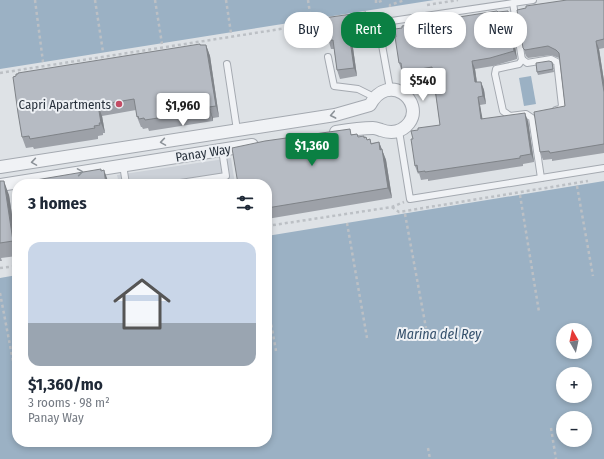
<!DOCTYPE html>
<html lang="en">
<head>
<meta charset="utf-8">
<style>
	body { margin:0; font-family:"Fira Sans Condensed",sans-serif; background:#f6f6f7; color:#1f2937; height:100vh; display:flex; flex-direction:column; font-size:15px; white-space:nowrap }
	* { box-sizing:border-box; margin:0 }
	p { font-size:13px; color:#747a83 }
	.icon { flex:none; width:22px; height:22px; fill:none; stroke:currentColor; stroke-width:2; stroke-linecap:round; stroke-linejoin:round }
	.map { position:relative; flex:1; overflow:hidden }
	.panel { position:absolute; left:12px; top:179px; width:260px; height:268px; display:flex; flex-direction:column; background:#fff; border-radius:16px; box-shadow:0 2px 6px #0003 }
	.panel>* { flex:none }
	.banner { position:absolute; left:284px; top:12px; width:260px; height:36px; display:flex; gap:8px }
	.needle { width:26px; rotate:351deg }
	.tools { position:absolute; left:556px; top:323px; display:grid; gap:8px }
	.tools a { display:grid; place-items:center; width:36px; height:36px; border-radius:50%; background:#fff; box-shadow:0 2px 6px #0003; font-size:20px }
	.price { position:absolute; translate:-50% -34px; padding:0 9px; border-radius:4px; background:#fff; color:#222; font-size:13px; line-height:26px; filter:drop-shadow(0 1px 2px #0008) }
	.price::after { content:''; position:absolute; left:50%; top:24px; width:12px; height:9px; margin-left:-6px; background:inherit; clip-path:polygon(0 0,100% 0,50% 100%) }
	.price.on { background:#0b8043; color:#fff }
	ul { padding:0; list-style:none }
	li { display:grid; align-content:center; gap:8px; height:212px; padding:0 16px }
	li+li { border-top:1px solid #e0e1e3 }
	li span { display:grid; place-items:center; height:124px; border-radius:12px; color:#555 }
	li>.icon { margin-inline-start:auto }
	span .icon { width:72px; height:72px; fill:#fffc; stroke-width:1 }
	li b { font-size:17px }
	h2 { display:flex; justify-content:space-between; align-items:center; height:48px; padding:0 16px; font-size:17px }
	.chip { padding:0 14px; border-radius:16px; background:#fff; box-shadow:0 2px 6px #0003; font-size:14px; line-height:36px }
	.chip.on { background:#0b8043; color:#fff }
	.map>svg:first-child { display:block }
	.built { fill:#ccd1d8 }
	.water { fill:#9bb1c4; fill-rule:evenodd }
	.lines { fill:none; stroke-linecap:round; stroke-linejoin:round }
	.service-casing { stroke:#a4a9b0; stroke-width:8 }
	.minor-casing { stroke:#a4a9b0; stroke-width:14 }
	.path { stroke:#bcc0c5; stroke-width:2.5; stroke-dasharray:3 3; stroke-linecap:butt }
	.service { stroke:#f0f2f5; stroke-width:6 }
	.minor { stroke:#f0f2f5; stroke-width:12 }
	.wall { fill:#9da1a8 }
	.shaded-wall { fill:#7f8388 }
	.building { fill:#b6bbc3; stroke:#7f8388 }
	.oneway { stroke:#8c9298 }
	.poi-dot { fill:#c34c64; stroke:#edf0f4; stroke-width:1.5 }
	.labels { text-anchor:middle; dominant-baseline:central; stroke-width:4; stroke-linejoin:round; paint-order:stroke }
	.poi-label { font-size:13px; fill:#28313c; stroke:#edf0f4; text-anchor:end }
	.street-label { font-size:13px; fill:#28313c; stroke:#edf0f4 }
	.water-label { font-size:14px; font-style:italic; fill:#36516c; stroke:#edf0f4 }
</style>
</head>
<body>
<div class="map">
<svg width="604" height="459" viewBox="0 0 604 459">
	<rect width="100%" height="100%" fill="#dee2e6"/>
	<polygon class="built" points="231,158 235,184 119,184 117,175"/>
	<g class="water">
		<polygon points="0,0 434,0 0,69"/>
		<polygon points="531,76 536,104 524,106 519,78"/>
		<path d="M604 181V459H0V278L17 275V442H267V236ZM563 330H585V352H563ZM563 374H585V396H563ZM563 418H585V440H563Z"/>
	</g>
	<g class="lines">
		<defs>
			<g id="service">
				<polyline points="513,3 522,60 519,64 496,69 495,74 503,111 510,116 526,114 532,118 541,178"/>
				<polyline points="328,57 334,86 358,89 374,97"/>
				<polyline points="522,59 527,63 551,59 557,62 562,106 560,109 556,110"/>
				<polyline points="227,64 237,130"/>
				<polyline points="390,89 378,23 533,0"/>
				<polyline points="399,131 410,199 604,168"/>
				<polyline points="123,165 126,184"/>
				<polyline points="174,184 226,176 222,150"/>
			</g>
			<g id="minor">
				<path d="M0 167 335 115 370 105C388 71 425 101 409 123 402 132 392 134 381 130 378 129 376 128 373 128 360 128 348 130 336 132"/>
				<polyline points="0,185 252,145"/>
			</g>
		</defs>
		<use href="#service" class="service-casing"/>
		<use href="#minor" class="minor-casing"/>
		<g class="path">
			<polyline points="35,0 43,62"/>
			<polyline points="95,0 103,52"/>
			<polyline points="155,0 162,44"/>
			<polyline points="226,0 231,33"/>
			<polyline points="308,0 311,20"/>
			<polyline points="376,0 376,3 384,0"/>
			<polyline points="427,5 458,0"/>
			<polyline points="390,7 390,5 405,0"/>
			<polyline points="0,73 306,25"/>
			<polyline points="577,186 593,276"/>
			<polyline points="520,195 539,312"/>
			<polyline points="392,207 399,212 588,181"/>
			<polyline points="405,214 426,328"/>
			<polyline points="347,223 367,338"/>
			<polyline points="267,226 392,207 404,202"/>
			<polyline points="0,268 17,266"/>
			<polyline points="0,293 17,382"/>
			<polyline points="267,301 276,351"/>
			<polyline points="551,428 556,459"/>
			<polyline points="428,448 430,459"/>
		</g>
		<use href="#service" class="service"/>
		<use href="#minor" class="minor"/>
	</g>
	<g class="wall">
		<polygon points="604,0 604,48 599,49 604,81 604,153 552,161 552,159 543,160 540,152 565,106 559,58 551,55 528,58 526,56 523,48"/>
		<polygon points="366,12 369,20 371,34 369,35 370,39 352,41 357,76 340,79 337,70 334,49 331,49 329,42 307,44 304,36"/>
		<polygon points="498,12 511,19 517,59 493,66 475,69 477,82 481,82 484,90 486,104 480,105 482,119 528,121 534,162 523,164 523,166 428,181 428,179 421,180 419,173 418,174 415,166 413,139 418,130 440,125 433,75 412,79 411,77 405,78 403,71 402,72 399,63 396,37 402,28"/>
		<polygon points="200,45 206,45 210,56 219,117 213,118 213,121 149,131 148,128 143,129 142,127 141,127 137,117 136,110 102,116 105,133 103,133 103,135 98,136 98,139 34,149 33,147 26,148 22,137"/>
		<polygon points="552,62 554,72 538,75 537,72"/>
		<polygon points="352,134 357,134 358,137 366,137 367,140 370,139 371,143 379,142 386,160 392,198 267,219 267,184"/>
		<polygon points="0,181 9,195 17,248 17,256 1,258 2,261 0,261"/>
	</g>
	<g class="shaded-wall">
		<polygon points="508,11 511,19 517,59 514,51"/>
		<polygon points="366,12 369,20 371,34 368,26"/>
		<polygon points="366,26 369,35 370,39 367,31"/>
		<polygon points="349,33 352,41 357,76 354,68"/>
		<polygon points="596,41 599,49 604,81 604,92"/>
		<polygon points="206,45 210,56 219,117 216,106"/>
		<polygon points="472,61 475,69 478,91 475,82"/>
		<polygon points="481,82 484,90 486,104 483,96"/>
		<polygon points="478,97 480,105 484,127 481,119"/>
		<polygon points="98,105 102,116 105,133 101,123"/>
		<polygon points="209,107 213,118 213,121 210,110"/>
		<polygon points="525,113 528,121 534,162 531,154"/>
		<polygon points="379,142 386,160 392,198 388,188"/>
		<polygon points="104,170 107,178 108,184 106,184"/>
		<polygon points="4,181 9,195 17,248 17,252 13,241"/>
	</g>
	<g class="building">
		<polygon points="567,0 604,0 604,39 596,41 604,92 604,144 550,153 549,151 540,152 534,112 565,106 559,53 556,50 548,46 525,50 523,48 517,10 526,8 526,6"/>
		<polygon points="497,11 498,12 508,11 514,51 490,58 472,61 475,82 481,82 483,96 478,97 481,119 525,113 531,154 520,156 520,158 425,172 425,171 418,172 417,165 415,166 411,139 413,139 411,131 418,130 418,128 440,125 432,67 409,71 409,69 402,70 401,63 399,63 395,37 396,37 395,29 402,28 402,26"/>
		<polygon points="366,12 368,26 366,26 367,31 349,33 354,68 337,70 333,40 328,41 327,33 304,36 302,24 303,24 303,21"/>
		<polygon points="200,44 200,45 206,45 216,106 209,107 210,110 145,120 144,118 139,119 138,116 137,117 134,99 98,105 101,123 99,123 100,125 94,126 95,128 30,139 29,136 22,137 18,113 13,77 16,76 16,74 18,74 18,73"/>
		<polygon points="549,61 552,62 553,69 537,72 536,63"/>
		<polygon points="350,129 351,135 357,134 358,137 364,136 364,138 366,137 367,140 370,139 371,144 379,142 380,150 382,149 388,188 267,208 267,184 238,184 232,148 265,141"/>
		<polygon points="101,169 101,171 104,170 106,184 30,184 30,183 36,182 36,180"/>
		<polygon points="0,181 4,181 13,241 0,243"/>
	</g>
	<defs><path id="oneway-chevron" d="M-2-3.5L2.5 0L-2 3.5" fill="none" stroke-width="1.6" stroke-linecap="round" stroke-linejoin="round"/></defs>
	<g class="oneway">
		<use href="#oneway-chevron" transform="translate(333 115) rotate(169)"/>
		<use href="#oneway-chevron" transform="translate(163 142) rotate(171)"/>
		<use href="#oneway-chevron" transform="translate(34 162) rotate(171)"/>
		<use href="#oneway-chevron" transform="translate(80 172) rotate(-9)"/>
	</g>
	<circle class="poi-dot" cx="119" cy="104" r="4"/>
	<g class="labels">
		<g class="poi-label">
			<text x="111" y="104">Capri Apartments</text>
		</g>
		<g class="street-label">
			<text transform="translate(203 153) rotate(-9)">Panay Way</text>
		</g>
		<g class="water-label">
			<text x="439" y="334">Marina del Rey</text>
		</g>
	</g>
</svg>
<div class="tools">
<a><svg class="needle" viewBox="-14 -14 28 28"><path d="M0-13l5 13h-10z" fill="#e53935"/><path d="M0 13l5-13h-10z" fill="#747a83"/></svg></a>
<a>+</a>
<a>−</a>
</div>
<b class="price" style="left:423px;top:102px">$540</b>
<b class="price" style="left:183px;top:127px">$1,960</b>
<b class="price on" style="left:312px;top:167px">$1,360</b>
<div class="banner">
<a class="chip">Buy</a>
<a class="chip on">Rent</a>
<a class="chip">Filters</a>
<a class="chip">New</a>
</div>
<section class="panel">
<h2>3 homes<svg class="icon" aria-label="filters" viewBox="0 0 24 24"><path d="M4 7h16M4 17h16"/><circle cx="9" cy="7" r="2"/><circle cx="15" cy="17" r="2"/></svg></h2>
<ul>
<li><span style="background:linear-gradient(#c9d6e8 65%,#9aa5b1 0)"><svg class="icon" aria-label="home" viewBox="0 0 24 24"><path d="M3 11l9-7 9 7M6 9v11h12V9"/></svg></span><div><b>$1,360/mo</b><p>3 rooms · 98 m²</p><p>Panay Way</p></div></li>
</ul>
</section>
</div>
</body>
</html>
